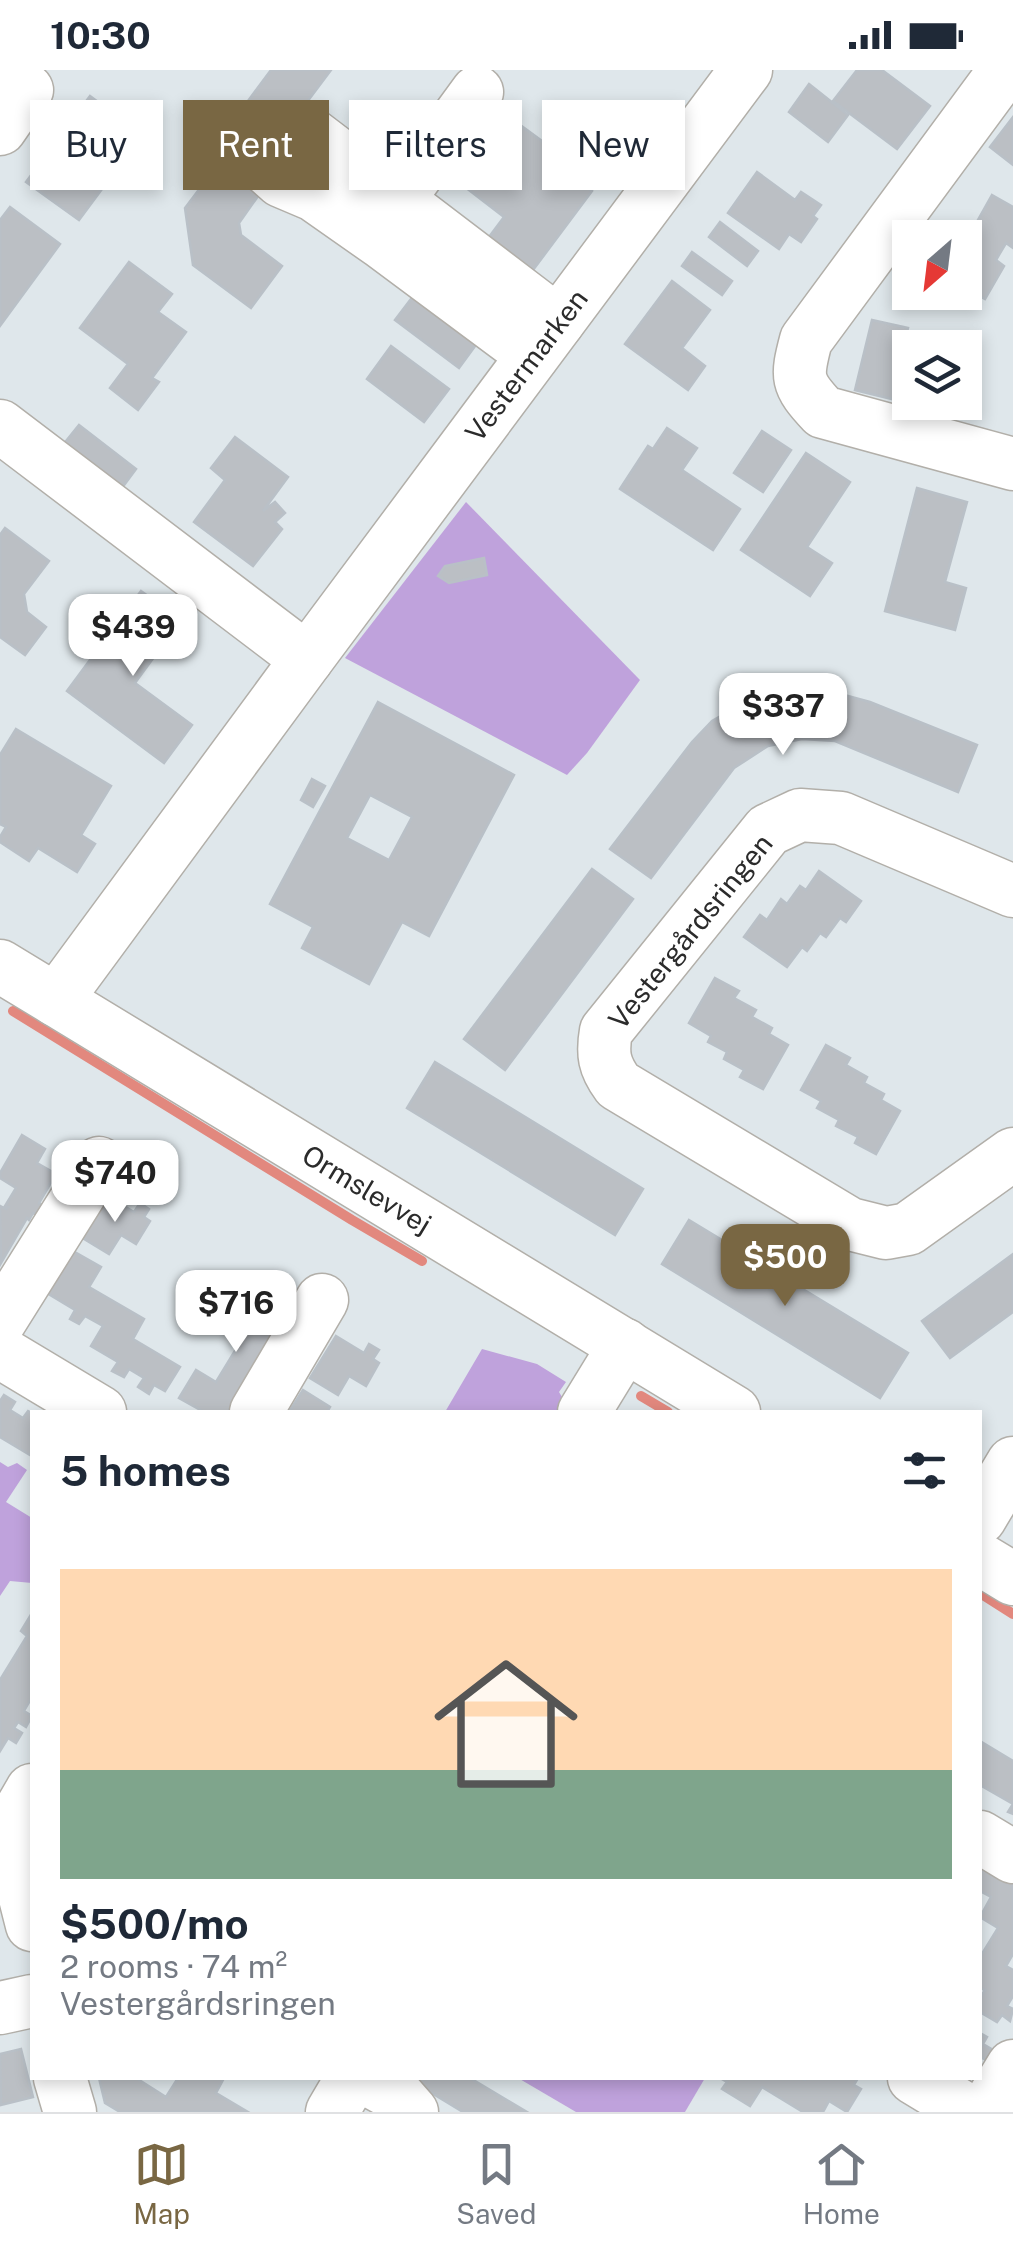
<!DOCTYPE html>
<html lang="en">
<head>
<meta charset="utf-8">
<style>
	body { margin:0; font-family:"Public Sans",sans-serif; background:#f2f2f3; color:#1f2937; height:100vh; display:flex; flex-direction:column; font-size:38px; white-space:nowrap }
	* { box-sizing:border-box; margin:0 }
	p { font-size:32px; color:#747a83 }
	.icon { flex:none; width:55px; height:55px; fill:none; stroke:currentColor; stroke-width:2; stroke-linecap:round; stroke-linejoin:round }
	.map { position:relative; flex:1; overflow:hidden }
	.side { position:absolute; left:30px; top:1340px; width:952px; height:670px; display:flex; flex-direction:column; background:#fff; border-radius:0px; box-shadow:0 5px 15px #0003 }
	.side>* { flex:none }
	.banner { position:absolute; left:30px; top:30px; width:955px; height:90px; display:flex; gap:20px }
	.needle { width:65px; rotate:208deg }
	.fabs { position:absolute; left:892px; top:150px; display:grid; gap:20px }
	.fabs a { display:grid; place-items:center; width:90px; height:90px; border-radius:0px; background:#fff; box-shadow:0 5px 15px #0003; font-size:50px }
	.price { position:absolute; translate:-50% -85px; padding:0 22px; border-radius:20px; background:#fff; color:#222; font-size:32px; line-height:65px; filter:drop-shadow(0 2px 5px #0008) }
	.price::after { content:''; position:absolute; left:50%; top:60px; width:30px; height:22px; margin-left:-15px; background:inherit; clip-path:polygon(0 0,100% 0,50% 100%) }
	.price.active { background:#796743; color:#fff }
	ul { padding:0; list-style:none }
	li { display:grid; align-content:center; gap:20px; height:530px; padding:0 30px }
	li+li { border-top:2px solid #e0e1e3 }
	li span { display:grid; place-items:center; height:310px; border-radius:0px; color:#555 }
	li>.icon { margin-inline-start:auto }
	span .icon { width:180px; height:180px; fill:#fffc; stroke-width:1 }
	li b { font-size:42px }
	h2 { display:flex; justify-content:space-between; align-items:center; height:120px; padding:0 30px; font-size:42px }
	.chip { padding:0 35px; border-radius:0px; background:#fff; box-shadow:0 5px 15px #0003; font-size:35px; line-height:90px }
	.chip.active { background:#796743; color:#fff }
	.status { display:flex; justify-content:space-between; align-items:center; height:70px; padding:0 50px; background:#fff; direction:ltr }
	.status svg { height:28px; fill:currentColor }
	.menu { display:flex; justify-content:space-around; align-items:center; height:140px; border-top:2px solid #e0e1e3; background:#fff; font-size:28px; color:#747a83 }
	.menu a { display:grid; justify-items:center; gap:5px }
	.menu .active { color:#796743 }
	.map>svg:first-child { display:block }
	.green { fill:#bfa2dc }
	.lines { fill:none; stroke-linecap:round; stroke-linejoin:round }
	.stream { stroke:#e2887e; stroke-width:10 }
	.building { fill:#bbbfc4; stroke:#b9c0c7; stroke-width:2.5; fill-rule:evenodd }
	.minor-casing { stroke:#b2afa9; stroke-width:55 }
	.minor { stroke:#fff; stroke-width:52 }
	.labels { text-anchor:middle; dominant-baseline:central; stroke-width:8; stroke-linejoin:round; paint-order:stroke }
	.street-label { font-size:28px; fill:#2b2b2b; stroke:#fff }
</style>
</head>
<body>
<div class="status"><b>10:30</b><svg viewBox="0 0 49 12"><path d="M0 12V9h3v3zM5 12V6h3v6zM10 12V3h3v9zM15 12V0h3v12zM26 1h20v11H26zM47 4h2v5h-2z"/></svg></div>
<div class="map">
<svg width="1013" height="2042" viewBox="0 0 1013 2042">
	<rect width="100%" height="100%" fill="#dfe7eb"/>
	<g class="green">
		<polygon points="466,432 640,610 587,683 567,705 345,588"/>
		<polygon points="482,1279 537,1294 566,1312 559,1322 565,1332 559,1342 445,1342"/>
		<polygon points="0,1392 8,1397 17,1393 27,1400 6,1432 32,1448 32,1513 10,1511 0,1526"/>
		<polygon points="518,2008 705,2008 685,2042 576,2042"/>
	</g>
	<g class="lines">
		<g class="stream">
			<polyline points="13,941 352,1150 422,1191"/>
			<polyline points="641,1326 668,1342"/>
			<polyline points="980,1523 1013,1544"/>
		</g>
	</g>
	<g class="building">
		<polygon points="271,0 331,0 286,60 248,31"/>
		<polygon points="857,0 882,0 930,36 897,79 833,31"/>
		<polygon points="809,14 848,45 828,72 789,42"/>
		<polygon points="90,26 142,65 79,150 26,112"/>
		<polygon points="501,41 553,79 547,88 592,121 533,200 489,167 504,147 452,107"/>
		<polygon points="1013,47 1013,95 990,77"/>
		<polygon points="222,89 263,119 239,153 241,165 282,196 251,238 193,195 185,138"/>
		<polygon points="757,102 795,130 801,122 821,135 813,146 817,149 801,172 789,164 779,179 728,143"/>
		<polygon points="992,125 1013,137 1013,178 1006,173 996,190 1004,196 985,229 965,218 965,173"/>
		<polygon points="10,137 60,174 0,256 0,150"/>
		<polygon points="720,152 758,181 747,196 709,167"/>
		<polygon points="932,155 954,168 925,168"/>
		<polygon points="692,182 732,211 722,225 682,196"/>
		<polygon points="129,192 172,224 158,242 186,262 152,308 159,312 138,340 110,318 128,294 80,258"/>
		<polygon points="672,211 710,240 682,278 705,296 688,320 625,274"/>
		<polygon points="414,225 478,272 459,298 395,250"/>
		<polygon points="872,250 908,258 903,279 910,281 910,332 965,332 965,294 978,297 965,347 855,320"/>
		<polygon points="391,276 449,319 424,352 367,309"/>
		<polygon points="79,355 136,399 116,426 58,381"/>
		<polygon points="667,358 697,378 682,400 740,439 713,480 620,419 648,376 653,379"/>
		<polygon points="762,361 791,380 763,422 734,403"/>
		<polygon points="235,367 288,407 263,441 275,432 285,443 275,452 282,459 253,496 194,452 225,410 211,398"/>
		<polygon points="806,383 850,412 807,477 832,493 810,526 741,480"/>
		<polygon points="917,418 967,432 945,512 966,518 955,560 885,541"/>
		<polygon points="5,458 49,491 24,524 27,542 46,557 25,585 0,567 0,465"/>
		<polygon points="484,488 487,505 449,513 438,506 445,496"/>
		<polygon points="141,521 181,550 135,613 192,655 164,693 67,621"/>
		<polygon points="811,616 870,632 977,675 958,722 835,671 802,669 768,676 734,698 651,808 610,779 692,672 712,651 758,625"/>
		<path d="M378 632 514 705 429 866 402 852 369 914 302 878 313 857 270 834ZM370 725 412 747 389 790 347 768Z"/>
		<polygon points="16,659 111,716 81,765 95,774 77,802 38,778 29,791 0,772 0,767 6,757 0,754 0,685"/>
		<polygon points="312,709 325,716 313,737 301,730"/>
		<polygon points="592,799 633,829 505,1000 464,969"/>
		<polygon points="819,801 861,831 846,852 840,848 826,867 820,863 807,881 802,877 787,897 744,867 760,845 767,850 781,829 787,834 800,816 806,820"/>
		<polygon points="715,908 739,921 734,928 756,940 752,947 772,958 769,964 788,975 763,1019 740,1007 744,1000 724,989 727,982 708,972 711,966 689,953"/>
		<polygon points="826,975 850,988 846,995 867,1007 864,1013 884,1024 881,1030 900,1041 876,1084 855,1073 858,1067 836,1056 839,1050 817,1038 821,1031 801,1020"/>
		<polygon points="435,992 643,1119 615,1165 407,1038"/>
		<polygon points="22,1065 45,1079 37,1093 56,1104 39,1133 47,1138 41,1148 33,1143 29,1150 27,1148 1,1193 0,1136 6,1139 8,1137 5,1136 16,1118 0,1108 0,1103"/>
		<polygon points="106,1125 134,1142 140,1133 149,1139 144,1147 150,1151 136,1174 121,1165 109,1184 81,1167"/>
		<polygon points="689,1150 908,1283 880,1328 662,1194"/>
		<polygon points="73,1181 101,1197 89,1217 144,1249 133,1269 180,1297 165,1321 154,1315 149,1324 138,1317 144,1308 129,1299 124,1307 112,1301 118,1292 91,1276 103,1256 85,1246 79,1254 70,1249 75,1240 47,1223"/>
		<polygon points="1013,1184 1013,1242 950,1288 922,1251"/>
		<polygon points="250,1213 270,1226 262,1240 283,1252 228,1342 204,1342 179,1328 196,1300 216,1312 244,1266 225,1255"/>
		<polygon points="336,1266 364,1283 369,1274 379,1280 373,1289 379,1293 366,1316 349,1306 338,1325 310,1308"/>
		<polygon points="303,1320 330,1337 327,1342 289,1342"/>
		<polygon points="4,1325 15,1332 10,1340 23,1348 28,1341 32,1343 32,1381 30,1385 0,1367 0,1331"/>
		<polygon points="32,1543 32,1627 24,1641 32,1646 26,1657 18,1652 14,1658 22,1663 16,1673 8,1668 0,1681 0,1610 27,1566 21,1561"/>
		<polygon points="980,1671 1013,1691 1013,1744 1008,1742 1013,1734 980,1715"/>
		<polygon points="980,1790 1013,1810 1013,1884 1006,1896 1013,1900 1013,1926 1007,1936 1013,1939 1010,1951 1002,1945 997,1952 980,1942 980,1928 985,1920 980,1918 980,1887 998,1858 980,1847 991,1827 980,1821"/>
		<polygon points="980,1963 987,1967 983,1974 993,1980 986,1990 980,1987"/>
		<polygon points="21,1979 33,2027 1,2035 0,1984"/>
		<polygon points="99,2008 136,2008 166,2027 178,2008 224,2008 216,2023 248,2042 120,2042 105,2033"/>
		<polygon points="407,2008 470,2008 527,2042 463,2042"/>
		<polygon points="720,2008 800,2008 805,2010 806,2008 858,2008 854,2015 861,2019 847,2042 829,2031 823,2042 803,2042 762,2017 750,2036 722,2019 727,2012"/>
	</g>
	<g class="lines">
		<defs>
			<g id="minor">
				<path d="M1005 0 806 270C796 308 796 313 823 342L1013 394"/>
				<polyline points="0,59 27,20 3,0"/>
				<polyline points="306,60 558,252"/>
				<polyline points="263,95 281,111 314,125 381,172 533,285"/>
				<polyline points="398,130 477,22"/>
				<polyline points="0,356 307,589"/>
				<path d="M1013 821 841 748 800 745 768 760 606 961C602 984 604 996 618 1015L850 1154 886 1163 908 1159 1013 1084"/>
				<polyline points="0,896 734,1342"/>
				<polyline points="56,930 307,589 746,0"/>
				<polyline points="0,1251 99,1093"/>
				<polyline points="0,1282 100,1342"/>
				<polyline points="256,1342 322,1230"/>
				<polyline points="584,1342 625,1275"/>
				<polyline points="980,1448 1013,1393"/>
				<polyline points="980,1489 1013,1509"/>
				<polyline points="32,1720 8,1761 32,1855"/>
				<polyline points="980,1767 1013,1787"/>
				<polyline points="0,1938 32,1931"/>
				<polyline points="60,2008 70,2042"/>
				<polyline points="365,2008 398,2026 412,2042"/>
				<polyline points="914,2008 970,2042"/>
				<polyline points="332,2042 352,2008"/>
				<polyline points="985,2042 1013,1996"/>
			</g>
		</defs>
		<use href="#minor" class="minor-casing"/>
		<use href="#minor" class="minor"/>
	</g>
	<g class="labels">
		<g class="street-label">
			<text transform="translate(526 295) rotate(-53)">Vestermarken</text>
			<text transform="translate(690 861) rotate(-51)">Vestergårdsringen</text>
			<text transform="translate(367 1119) rotate(31)">Ormslevvej</text>
		</g>
	</g>
</svg>
<div class="fabs">
<a><svg class="needle" viewBox="-14 -14 28 28"><path d="M0-13l5 13h-10z" fill="#e53935"/><path d="M0 13l5-13h-10z" fill="#747a83"/></svg></a>
<a><svg class="icon" aria-label="layers" viewBox="0 0 24 24"><path d="M12 4l9 5-9 5-9-5zM3 14l9 5 9-5"/></svg></a>
</div>
<b class="price" style="left:133px;top:609px">$439</b>
<b class="price" style="left:783px;top:688px">$337</b>
<b class="price" style="left:115px;top:1155px">$740</b>
<b class="price active" style="left:785px;top:1239px">$500</b>
<b class="price" style="left:236px;top:1285px">$716</b>
<div class="banner">
<a class="chip">Buy</a>
<a class="chip active">Rent</a>
<a class="chip">Filters</a>
<a class="chip">New</a>
</div>
<section class="side">
<h2>5 homes<svg class="icon" aria-label="filters" viewBox="0 0 24 24"><path d="M4 7h16M4 17h16"/><circle cx="9" cy="7" r="2"/><circle cx="15" cy="17" r="2"/></svg></h2>
<ul>
<li><span style="background:linear-gradient(#ffd9b3 65%,#7fa58c 0)"><svg class="icon" aria-label="home" viewBox="0 0 24 24"><path d="M3 11l9-7 9 7M6 9v11h12V9"/></svg></span><div><b>$500/mo</b><p>2 rooms · 74 m²</p><p>Vestergårdsringen</p></div></li>
</ul>
</section>
</div>
<nav class="menu">
<a class="active"><svg class="icon" aria-label="map" viewBox="0 0 24 24"><path d="M3 6l6-2 6 2 6-2v14l-6 2-6-2-6 2zM9 4v14M15 6v14"/></svg>Map</a>
<a><svg class="icon" aria-label="saved" viewBox="0 0 24 24"><path d="M7 4h10v16l-5-4-5 4z"/></svg>Saved</a>
<a><svg class="icon" aria-label="home" viewBox="0 0 24 24"><path d="M3 11l9-7 9 7M6 9v11h12V9"/></svg>Home</a>
</nav>
</body>
</html>
